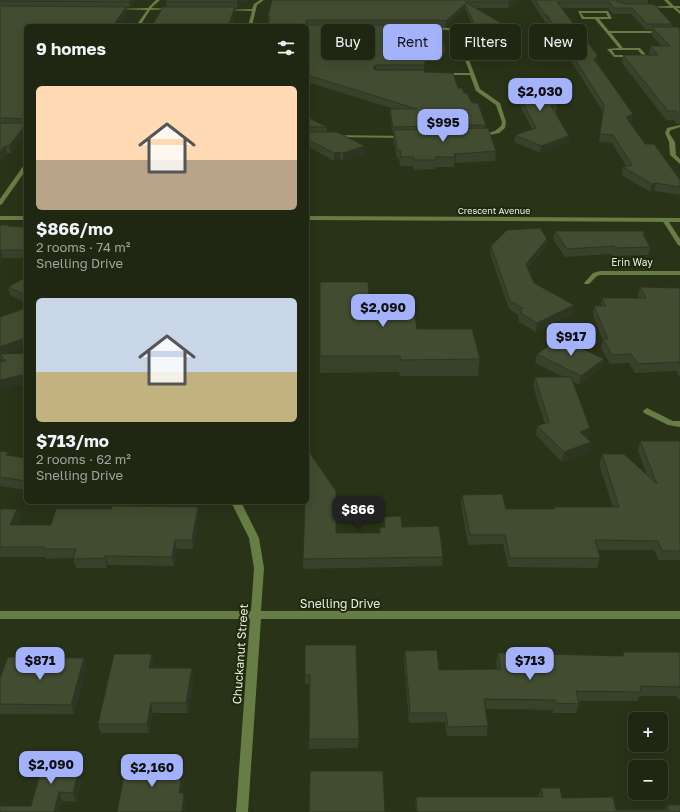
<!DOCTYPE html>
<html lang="en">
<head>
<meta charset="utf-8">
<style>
	body { margin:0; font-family:"Golos Text",sans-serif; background:#272e1b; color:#f1f3f6; height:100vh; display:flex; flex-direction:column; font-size:15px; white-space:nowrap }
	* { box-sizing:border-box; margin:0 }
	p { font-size:13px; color:#a1a59f }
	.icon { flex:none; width:22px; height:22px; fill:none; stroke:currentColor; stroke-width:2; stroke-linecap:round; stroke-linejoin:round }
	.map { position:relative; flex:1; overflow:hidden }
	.details { position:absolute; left:24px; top:24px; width:285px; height:480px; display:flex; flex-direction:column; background:#1f2612; border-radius:6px; box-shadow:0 4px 16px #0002,0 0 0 1px #3c4332 }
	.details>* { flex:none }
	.top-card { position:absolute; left:321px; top:24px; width:299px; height:36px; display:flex; gap:8px }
	.controls { position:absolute; left:628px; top:712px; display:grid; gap:8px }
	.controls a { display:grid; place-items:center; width:40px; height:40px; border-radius:6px; background:#1f2612; box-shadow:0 4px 16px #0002,0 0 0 1px #3c4332; font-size:20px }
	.price { position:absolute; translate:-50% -34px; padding:0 9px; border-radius:8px; background:#a4b2fc; color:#111; font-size:13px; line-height:26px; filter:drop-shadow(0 1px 2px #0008) }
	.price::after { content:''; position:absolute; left:50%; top:24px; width:12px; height:9px; margin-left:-6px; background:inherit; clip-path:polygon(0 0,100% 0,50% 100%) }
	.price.current { background:#222; color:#fff }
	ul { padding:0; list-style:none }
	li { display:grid; align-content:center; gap:8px; height:212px; padding:0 12px }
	li span { display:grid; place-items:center; height:124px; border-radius:6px; color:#555 }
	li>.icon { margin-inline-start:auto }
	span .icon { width:72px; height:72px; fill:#fffc; stroke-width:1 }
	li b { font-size:17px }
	h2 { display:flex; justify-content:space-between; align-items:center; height:48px; padding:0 12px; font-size:17px }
	.chip { padding:0 14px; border-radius:6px; background:#1f2612; box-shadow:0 4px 16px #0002,0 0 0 1px #3c4332; font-size:14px; line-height:36px }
	.chip.current { background:#a4b2fc; color:#111 }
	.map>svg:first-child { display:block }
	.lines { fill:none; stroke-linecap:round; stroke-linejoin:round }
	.minor { fill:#687c45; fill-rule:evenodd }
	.tertiary { fill:#687c45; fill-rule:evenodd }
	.wall { fill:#384129 }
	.shaded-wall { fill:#2e3522 }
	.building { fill:#414c30; stroke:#2e3522 }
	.labels { text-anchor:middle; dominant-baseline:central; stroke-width:4; stroke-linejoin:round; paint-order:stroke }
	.far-street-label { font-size:9px; fill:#e8eede; stroke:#1f290e }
	.street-label { font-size:10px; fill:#e8eede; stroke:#1f290e }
	.near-street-label { font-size:12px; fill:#e8eede; stroke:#1f290e }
</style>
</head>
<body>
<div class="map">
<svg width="680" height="812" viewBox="0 0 680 812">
	<rect width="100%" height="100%" fill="#293318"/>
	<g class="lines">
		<g class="minor">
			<polygon points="156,0 160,0 151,8 173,9 150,10 140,26 136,26 147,10 115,9 148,8"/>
			<polygon points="260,0 264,0 257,5 252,26 248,26 252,11 223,10 252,9 254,4"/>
			<polygon points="664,0 668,0 674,6 680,6 680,8 677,8 680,11 680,14 673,8 645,7 670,6"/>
			<path d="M578 11H608L612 19H599L609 31H680V33H611L623 48H640L647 56 645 57H614L607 49 619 48 595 19H582ZM581 13H606L608 17H584ZM612 50H638L642 55H615Z"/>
			<polygon points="431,27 449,28 459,33 480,89 500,103 506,122 505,128 499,133 479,137 477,136 495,131 501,126 502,122 496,105 476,91 470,75 443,75 443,73 470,73 455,34 448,30 432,29"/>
			<polygon points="680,125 680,127 671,130 669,133 675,142 676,155 680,159 680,164 670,155 669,142 665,133 667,128"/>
			<polygon points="333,135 404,136 406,137 404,138 335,137 333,137"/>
			<polygon points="26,164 26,170 2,204 0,205 0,199 24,165"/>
			<polygon points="665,218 667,219 680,239 680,246 678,245 662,220"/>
			<polygon points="600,271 680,271 680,275 600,275 597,276 589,284 585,284 584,283 593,273"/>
			<polygon points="647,408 673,421 680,421 680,427 668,425 644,413 643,411"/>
			<polygon points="231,502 241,502 259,538 264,568 261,611 680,611 680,619 261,619 248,812 236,812 250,619 0,619 0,611 251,611 254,568 249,538"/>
		</g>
		<g class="tertiary">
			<rect x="0" y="216" width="26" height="4"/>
			<polygon points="307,216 680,218 680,222 307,220"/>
		</g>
	</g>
	<g class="wall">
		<polygon points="0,0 136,0 130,7 126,7 127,12 118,26 26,26 26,133 11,153 7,153 0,163"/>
		<polygon points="249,0 238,4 237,8 235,8 235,12 231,26 152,26 167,7 166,2"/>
		<polygon points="272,0 521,0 508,8 474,8 518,47 518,53 485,53 465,9 446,27 441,26 441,32 445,47 445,53 425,53 424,72 458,88 464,93 472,103 486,125 485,128 496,151 495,161 455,163 454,164 454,167 435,167 435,169 414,170 413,166 400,166 399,159 397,159 393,139 394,134 393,134 390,116 390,109 394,109 307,82 307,26 268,22 268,16"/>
		<polygon points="531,0 616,0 619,2 617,0 648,0 648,4 672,24 672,27 680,29 680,124 677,124 674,120 666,120 622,63 623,55 650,55 649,53 650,46 661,46 651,34 652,30 646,30 631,14 613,14 608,8 561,8 596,63 632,122 630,122 645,144 680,187 680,195 654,191 650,192 622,175 623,167 627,167 612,143 599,142 603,112 547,22 547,25"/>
		<polygon points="516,77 536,85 557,106 556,112 569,136 568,143 540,153 514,142 515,135 532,129 515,96 515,83"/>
		<polygon points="307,117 327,127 327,132 365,154 343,161 340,159 334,161 307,146"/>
		<polygon points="0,225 9,225 10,226 26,227 26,258 3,258 0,263"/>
		<polygon points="555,231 644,236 650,247 648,255 613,256 612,254 565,257 553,239"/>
		<polygon points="491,246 546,248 528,268 534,283 573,314 536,332 519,322 519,319 518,319 518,315 509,309 490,254"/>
		<polygon points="26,277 26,303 10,295 8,287"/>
		<polygon points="640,287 680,288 680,378 676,371 635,373 629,363 610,364 601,348 603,340 593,315 594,306 601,306 602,298 639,298 638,295"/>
		<polygon points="369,296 380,298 417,329 480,359 478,376 400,376 399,372 320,373 320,356"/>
		<polygon points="0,317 26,347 10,353 26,353 26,384 0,389 0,362 2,362 0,357"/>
		<polygon points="537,354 601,368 579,385 573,382 590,428 588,437 586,438 591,442 589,452 562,462 536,435 537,426 545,424 533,386 535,377 563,377 535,363"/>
		<polygon points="640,441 680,441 680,560 659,560 654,550 598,550 600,558 597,568 508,567 503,544 468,545 461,504 462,495 506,509 553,509 554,507 613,507 599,464 602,454 647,475 638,451"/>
		<polygon points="0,451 9,455 26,458 26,490 0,486"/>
		<polygon points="291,502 307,502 336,533 379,533 380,527 384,527 384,517 402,527 443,557 442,566 303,569 303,559 305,503 294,506"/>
		<polygon points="198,507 199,517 193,549 177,549 174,566 108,565 107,568 76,568 73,558 46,559 46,557 0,557 0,509 17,509 20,518 17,525 51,525 111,509"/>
		<polygon points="305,645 359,739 358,748 309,749 309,739 310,684 305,684"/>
		<polygon points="405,651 439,670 497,669 496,663 498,653 622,656 623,652 680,652 680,699 678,699 677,696 640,696 637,701 578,701 579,704 576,713 553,713 553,710 485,709 488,726 487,736 447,736 445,722 409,723 404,660"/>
		<polygon points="154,663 153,668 194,677 188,713 153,713 149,733 101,733 98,724"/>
		<polygon points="87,667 74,714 0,714 0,678"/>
		<polygon points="82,758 85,767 76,802 62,801 60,812 0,812 31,806"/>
		<polygon points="541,788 562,798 616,810 665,810 667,805 680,812 416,812 415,806 416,797 538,797"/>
	</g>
	<g class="shaded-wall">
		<polygon points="131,0 136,0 130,7 129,2"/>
		<polygon points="238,0 249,0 238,4 237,8 237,2"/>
		<polygon points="512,0 521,0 508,8 508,2"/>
		<polygon points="465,4 465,9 446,27 446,21"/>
		<polygon points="126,7 127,12 118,26 113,26"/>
		<polygon points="235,7 235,12 231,26 228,26"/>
		<polygon points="441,25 441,31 439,33 439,27"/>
		<polygon points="598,56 597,63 594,59"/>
		<polygon points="376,65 376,72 373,68"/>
		<polygon points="633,114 632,122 624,124 626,117"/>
		<polygon points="26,124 26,133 11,153 9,146"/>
		<polygon points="569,136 568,143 540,153 541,146"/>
		<polygon points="5,146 7,153 0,163 0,152"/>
		<polygon points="365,146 365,154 343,161 343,153"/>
		<polygon points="340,152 340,159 334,161 334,153"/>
		<polygon points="454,154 456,154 455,163 454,164 455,157"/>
		<polygon points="656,183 654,191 650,192 652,184"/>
		<polygon points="547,239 546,248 525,272 526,264"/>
		<polygon points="1,250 3,258 0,263 0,251"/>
		<polygon points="574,305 573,314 536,332 537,323"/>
		<polygon points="26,338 26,347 2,356 0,354 0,347"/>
		<polygon points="604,359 601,368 579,385 581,376"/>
		<polygon points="26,374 26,384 0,389 0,380"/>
		<polygon points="590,428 588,437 578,441 580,432"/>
		<polygon points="591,442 589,452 562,462 564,452"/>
		<polygon points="293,502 306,502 294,506"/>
		<polygon points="198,507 199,517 193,549 192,540"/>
		<polygon points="17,509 20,518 13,535 10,525"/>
		<polygon points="175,540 177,549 174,566 172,557"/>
		<polygon points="105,556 108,565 107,568 105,558"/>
		<polygon points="152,654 154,663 151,677 149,668"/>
		<polygon points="84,658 87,667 74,714 71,705"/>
		<polygon points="192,668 194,677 188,713 186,703"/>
		<polygon points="151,703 153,713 149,733 147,724"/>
		<polygon points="82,758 85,767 76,802 73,793"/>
		<polygon points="183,763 185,772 181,802 179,793"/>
		<polygon points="59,792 62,801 60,812 54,812"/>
		<polygon points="184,793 186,802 185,812 182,812"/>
	</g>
	<g class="building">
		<polygon points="0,0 131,0 129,2 0,1"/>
		<polygon points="167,0 238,0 237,2 166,2"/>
		<polygon points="272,0 512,0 508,2 465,2 508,27 518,47 485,47 465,4 446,21 437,20 306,20 307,25 441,25 439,27 445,47 425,47 425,65 376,65 373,68 376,70 424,70 424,72 453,73 458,88 462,88 464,93 467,93 472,103 478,103 486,125 393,127 390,109 417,109 307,75 307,26 268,26 270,16 268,16"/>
		<polygon points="535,0 616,0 618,2 627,4 654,4 672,24 647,24 632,8 614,8 609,2 557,2 598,56 594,59 633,114 626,117 645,144 654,144 680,180 680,187 656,183 652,184 623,167 632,165 613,135 600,134 604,105 547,15 548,19"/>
		<polygon points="0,6 126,7 113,26 26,26 26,124 9,146 5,146 0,152 0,123 24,123 25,119 0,118"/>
		<polygon points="163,7 235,7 228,26 152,26"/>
		<polygon points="652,27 678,27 680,29 680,115 676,111 668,111 623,55 658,55 650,46 670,46"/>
		<polygon points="516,77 536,78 536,85 555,86 557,106 551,106 569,136 541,146 515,135 536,128 516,89"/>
		<polygon points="307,117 327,127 307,127"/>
		<polygon points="488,128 496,151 456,154 454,154 455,157 435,157 436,160 414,160 414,157 401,157 400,150 397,150 394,130"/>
		<polygon points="307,132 337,132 365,146 343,153 340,152 334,153 307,139"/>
		<polygon points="0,225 9,225 8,226 26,227 25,229 26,229 26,250 1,250 0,251"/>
		<polygon points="540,228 547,239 526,264 534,283 574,305 537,323 520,313 522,312 519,310 523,308 510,301 491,246 507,230"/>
		<polygon points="555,231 644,231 644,236 650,247 615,248 614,246 567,249"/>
		<polygon points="26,277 26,295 8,287"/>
		<polygon points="320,282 368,282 369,296 379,296 380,298 412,298 417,329 472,329 480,359 401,360 400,356 320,356"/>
		<polygon points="640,287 680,288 680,364 679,362 638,364 631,354 612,355 603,339 608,339 594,306 606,306 602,298 646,298"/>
		<polygon points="26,308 26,338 0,347 0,317"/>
		<polygon points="560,338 604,359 581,376 537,354"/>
		<polygon points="26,353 26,377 26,374 0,380 0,362 6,361 0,354"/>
		<polygon points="535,377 571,377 590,428 580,432 591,442 564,452 537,426 549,422"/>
		<polygon points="640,441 680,441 680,551 662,551 658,541 595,540 600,558 510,558 505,535 470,535 462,495 502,494 506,509 554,509 554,507 619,507 602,454 624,454 657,484"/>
		<polygon points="307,449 336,491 336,533 380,533 380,527 385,527 384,517 401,516 402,527 439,526 443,557 303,559 305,502 307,502"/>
		<polygon points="0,451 8,452 6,455 26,458 26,481 0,477"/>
		<polygon points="112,506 198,507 192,540 175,540 172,557 105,556 105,558 73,559 76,549 43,549 44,547 0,547 0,509 17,509 10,525 51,525 56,509 111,509"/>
		<polygon points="305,645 356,645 359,739 309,739 310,675 305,675"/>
		<polygon points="437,650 439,670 501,669 498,653 624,656 623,652 680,652 680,687 640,686 641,692 576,691 579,704 556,703 555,700 484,699 488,726 448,727 446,713 410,713 405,651"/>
		<polygon points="114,654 152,654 149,668 192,668 186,703 151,703 147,724 98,724"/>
		<polygon points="8,657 84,658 71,705 0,704 0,678"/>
		<polygon points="45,757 82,758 73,793 59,792 54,812 0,812 0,806 31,806"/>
		<polygon points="183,763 179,793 184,793 182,812 117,812 126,764"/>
		<polygon points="310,771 383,771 385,812 309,812"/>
		<polygon points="541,788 560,788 562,798 613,797 616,810 669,810 667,805 680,805 680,812 417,812 416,797 543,797"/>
	</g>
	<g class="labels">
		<g class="far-street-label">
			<text x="494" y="210">Crescent Avenue</text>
		</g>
		<g class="street-label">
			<text x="632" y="262">Erin Way</text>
		</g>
		<g class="near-street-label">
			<text x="340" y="603">Snelling Drive</text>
			<text transform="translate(240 654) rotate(-86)">Chuckanut Street</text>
		</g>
	</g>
</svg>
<div class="controls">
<a>+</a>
<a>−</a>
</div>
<b class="price" style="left:540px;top:112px">$2,030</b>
<b class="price" style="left:443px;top:143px">$995</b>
<b class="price" style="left:383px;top:328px">$2,090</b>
<b class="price" style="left:571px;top:357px">$917</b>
<b class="price current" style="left:358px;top:530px">$866</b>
<b class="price" style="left:40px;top:681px">$871</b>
<b class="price" style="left:530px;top:681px">$713</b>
<b class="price" style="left:51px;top:785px">$2,090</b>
<b class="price" style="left:152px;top:788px">$2,160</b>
<div class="top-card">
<a class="chip">Buy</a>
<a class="chip current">Rent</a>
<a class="chip">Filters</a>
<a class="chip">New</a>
</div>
<section class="details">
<h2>9 homes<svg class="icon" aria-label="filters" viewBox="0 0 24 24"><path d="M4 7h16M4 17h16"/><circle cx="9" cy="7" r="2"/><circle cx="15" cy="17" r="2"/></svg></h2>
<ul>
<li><span style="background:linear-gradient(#ffd9b3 60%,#b9a48a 0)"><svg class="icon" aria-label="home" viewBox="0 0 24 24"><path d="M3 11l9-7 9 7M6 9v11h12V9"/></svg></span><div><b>$866/mo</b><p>2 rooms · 74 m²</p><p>Snelling Drive</p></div></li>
<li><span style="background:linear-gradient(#c9d6e8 60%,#c2b280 0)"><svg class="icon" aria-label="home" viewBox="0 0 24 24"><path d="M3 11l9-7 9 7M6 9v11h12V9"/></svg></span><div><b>$713/mo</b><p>2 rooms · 62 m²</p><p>Snelling Drive</p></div></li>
</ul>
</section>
</div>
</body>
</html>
